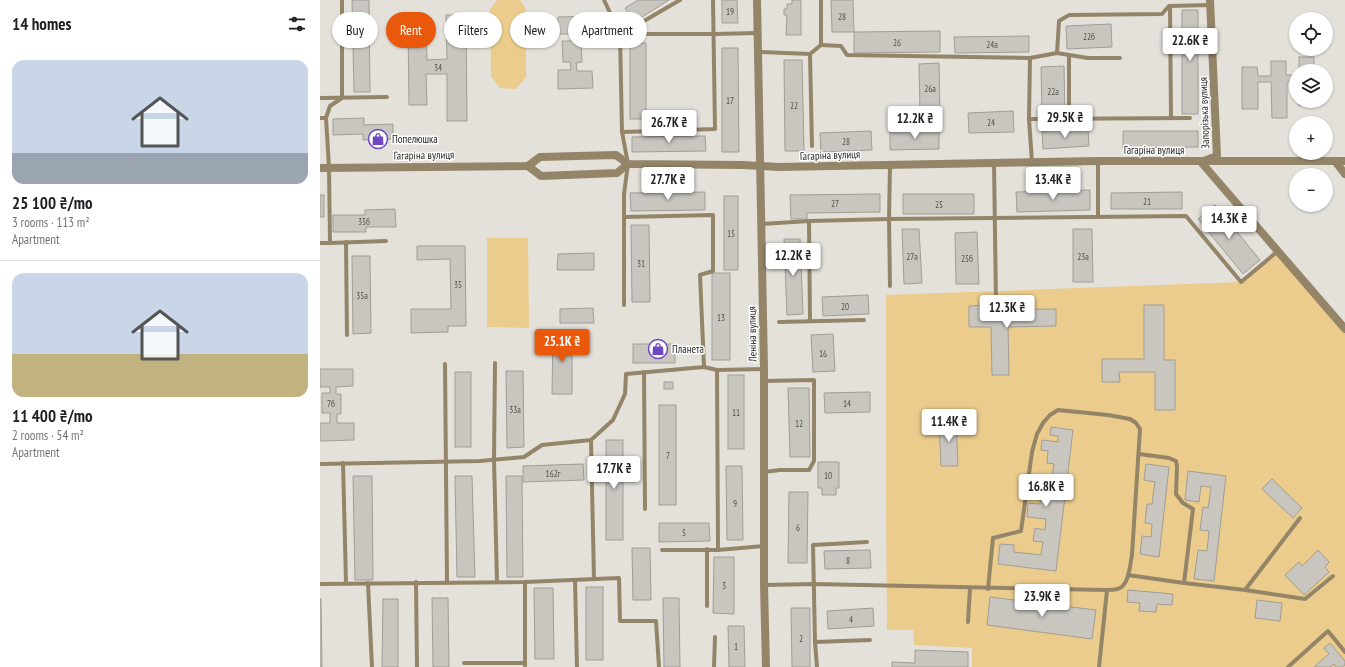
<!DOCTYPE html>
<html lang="en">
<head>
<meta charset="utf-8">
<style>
	body { margin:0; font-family:"PT Sans Narrow",sans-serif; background:#f2f2f2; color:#202124; height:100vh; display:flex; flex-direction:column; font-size:15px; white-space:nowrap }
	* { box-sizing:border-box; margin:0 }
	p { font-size:13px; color:#757577 }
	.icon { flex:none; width:22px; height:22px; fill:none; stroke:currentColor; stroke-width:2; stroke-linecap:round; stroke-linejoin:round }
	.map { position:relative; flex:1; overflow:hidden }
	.sheet { display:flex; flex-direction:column; background:#fff; width:320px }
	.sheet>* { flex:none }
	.guide { position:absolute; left:12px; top:12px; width:380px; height:36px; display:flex; gap:8px }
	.controls { position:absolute; left:969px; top:12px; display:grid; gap:8px }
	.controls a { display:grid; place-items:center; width:44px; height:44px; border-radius:50%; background:#fff; box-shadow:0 1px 3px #0004; font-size:20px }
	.price { position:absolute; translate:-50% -34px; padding:0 9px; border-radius:4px; background:#fff; color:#222; font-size:13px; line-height:26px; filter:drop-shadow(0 1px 2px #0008) }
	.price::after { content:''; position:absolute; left:50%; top:24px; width:12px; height:9px; margin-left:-6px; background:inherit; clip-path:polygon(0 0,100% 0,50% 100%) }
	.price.active { background:#ea580c; color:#fff }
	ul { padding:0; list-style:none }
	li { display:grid; align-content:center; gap:8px; height:212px; padding:0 12px }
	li+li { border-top:1px solid #e0e0e0 }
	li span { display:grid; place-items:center; height:124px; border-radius:12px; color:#555 }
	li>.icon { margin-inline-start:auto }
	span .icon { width:72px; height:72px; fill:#fffc; stroke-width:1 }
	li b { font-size:17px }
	h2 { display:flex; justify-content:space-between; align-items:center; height:48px; padding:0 12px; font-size:17px }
	.chip { padding:0 14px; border-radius:18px; background:#fff; box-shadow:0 1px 3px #0004; font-size:14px; line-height:36px }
	.chip.active { background:#ea580c; color:#fff }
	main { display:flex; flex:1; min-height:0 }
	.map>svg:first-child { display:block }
	.green { fill:#ebcc8c }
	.building { fill:#c9c6c0; stroke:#a09d97 }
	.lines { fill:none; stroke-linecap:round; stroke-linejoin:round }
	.service { stroke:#948568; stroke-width:4 }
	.minor { stroke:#948568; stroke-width:8 }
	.tertiary { stroke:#948568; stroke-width:8 }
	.labels { text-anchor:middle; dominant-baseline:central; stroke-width:3; stroke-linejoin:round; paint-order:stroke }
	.number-label { font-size:9px; fill:#504f4c }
	.street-label { font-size:11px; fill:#282725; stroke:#fff }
	.poi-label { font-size:11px; fill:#282725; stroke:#fff; text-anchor:start }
</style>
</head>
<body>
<main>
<section class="sheet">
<h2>14 homes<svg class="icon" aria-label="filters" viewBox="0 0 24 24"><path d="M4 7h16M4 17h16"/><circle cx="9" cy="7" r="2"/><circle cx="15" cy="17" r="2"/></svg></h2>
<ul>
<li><span style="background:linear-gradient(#c9d6e8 75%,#9aa5b1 0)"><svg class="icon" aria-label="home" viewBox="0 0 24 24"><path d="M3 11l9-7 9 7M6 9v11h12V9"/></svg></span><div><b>25 100 ₴/mo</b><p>3 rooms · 113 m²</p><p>Apartment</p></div></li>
<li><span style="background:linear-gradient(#c9d6e8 65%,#c2b280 0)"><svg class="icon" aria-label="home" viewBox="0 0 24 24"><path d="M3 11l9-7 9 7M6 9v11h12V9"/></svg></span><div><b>11 400 ₴/mo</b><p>2 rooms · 54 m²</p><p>Apartment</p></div></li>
</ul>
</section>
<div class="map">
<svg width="1025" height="667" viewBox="0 0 1025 667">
	<rect width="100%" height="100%" fill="#e4e1db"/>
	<g class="green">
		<polygon points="177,0 200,0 206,9 206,77 196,89 180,88 171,76 170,9"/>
		<polygon points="167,238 208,238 209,328 167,327"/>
		<polygon points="959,251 1025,329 1025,667 652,667 652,648 594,645 593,630 567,630 566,501 566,295 921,282"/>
	</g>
	<g class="building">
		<polygon points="32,0 49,0 50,92 34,92"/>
		<polygon points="318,0 349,0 314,22 305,8"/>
		<polygon points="402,0 417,0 418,23 402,23"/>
		<polygon points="472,0 481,0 481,35 466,35 467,15 464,15 464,9 467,9 467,4 472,4"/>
		<polygon points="511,0 533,0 534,32 512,32"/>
		<rect x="862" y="10" width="16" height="104"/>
		<polygon points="126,15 146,15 147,121 127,121 127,74 106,74 107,105 89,105 88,26 106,26 107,60 127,59"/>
		<polygon points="272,16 272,33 257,34 257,42 261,42 262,62 256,63 257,71 272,71 273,88 238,89 238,70 251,70 250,62 243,62 242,41 251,41 251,34 238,34 238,17"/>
		<polygon points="791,24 792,47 747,49 746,26"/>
		<polygon points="620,31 620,52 534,53 534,32"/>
		<polygon points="709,36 709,52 635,53 634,37"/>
		<rect x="310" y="43" width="16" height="76"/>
		<polygon points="402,48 418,48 419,152 402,152"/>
		<rect x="979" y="57" width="15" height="14"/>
		<polygon points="464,60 482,60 484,151 465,151"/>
		<polygon points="951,61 966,61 966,75 976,75 976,82 967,82 967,118 952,118 951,82 938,82 938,109 922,109 922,67 937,67 938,76 951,76"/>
		<polygon points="619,63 620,113 600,113 599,64"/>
		<polygon points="744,66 745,115 722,115 721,67"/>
		<rect x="979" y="101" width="15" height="4"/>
		<polygon points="693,111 694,132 649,133 648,113"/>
		<polygon points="44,118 44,125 73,124 73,139 43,140 43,134 13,135 13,119"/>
		<polygon points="768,129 769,146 723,149 722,131"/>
		<polygon points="619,130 619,149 570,150 570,132"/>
		<polygon points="551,131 552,150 501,152 500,133"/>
		<polygon points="803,131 878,131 878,147 803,148"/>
		<polygon points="385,136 386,151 312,152 312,137"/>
		<polygon points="770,190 770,210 697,212 696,192"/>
		<polygon points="385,192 385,210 311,211 310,193"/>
		<polygon points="862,192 862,209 791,209 791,193"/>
		<polygon points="560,194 560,212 487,213 487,219 471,219 470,195"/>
		<rect x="583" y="194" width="71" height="20"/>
		<rect x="0" y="195" width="4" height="22"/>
		<rect x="404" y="196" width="14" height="74"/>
		<polygon points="895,205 940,260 923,274 878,219"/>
		<polygon points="75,209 76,227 46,227 46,232 13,232 13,215 45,215 45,210"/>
		<polygon points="311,225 329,225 330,302 312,302"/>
		<polygon points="582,229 599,229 602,283 584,284"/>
		<polygon points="753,229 772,229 773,282 753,282"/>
		<polygon points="657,232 659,284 636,284 635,233"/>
		<polygon points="464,239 480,239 483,314 467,315"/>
		<polygon points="97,246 145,246 146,326 128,326 128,332 91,333 91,309 131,309 130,259 97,260"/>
		<polygon points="274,253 274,270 237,270 238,254"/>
		<polygon points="32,256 50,256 51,333 33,334"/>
		<rect x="392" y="273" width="18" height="87"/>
		<polygon points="548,295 549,314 503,316 502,297"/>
		<polygon points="663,305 663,310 736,309 736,326 688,327 689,375 672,375 671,327 649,327 649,306"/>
		<polygon points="824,305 844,305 844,360 855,360 855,410 835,410 835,372 799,372 800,382 782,382 782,359 824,359"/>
		<polygon points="273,308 274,323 240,323 240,309"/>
		<polygon points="233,331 252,331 252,394 232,394"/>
		<polygon points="513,334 515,371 493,372 491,335"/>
		<rect x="313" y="344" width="42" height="19"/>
		<polygon points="0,369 33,369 33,386 16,387 16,394 21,394 21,414 17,414 17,423 34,423 34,440 0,441 0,423 10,423 10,413 2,413 2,393 10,393 10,387 0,387"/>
		<polygon points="186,371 203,371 204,447 187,448"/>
		<rect x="135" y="372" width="16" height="75"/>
		<rect x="408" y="375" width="16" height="74"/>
		<rect x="344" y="382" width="9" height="7"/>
		<polygon points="468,388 489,388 490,457 470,457"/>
		<polygon points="550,392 550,412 505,413 504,393"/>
		<rect x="339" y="405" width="17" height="100"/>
		<polygon points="636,420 638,466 621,466 619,421"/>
		<polygon points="731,427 753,430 736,571 678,564 680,544 694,545 694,552 721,555 723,542 713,541 715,528 725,530 726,519 707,517 708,503 720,504 721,489 712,488 713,476 732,478 734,464 727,463 728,451 721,450 722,440 738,442 738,436 730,435"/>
		<rect x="286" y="440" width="17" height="100"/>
		<polygon points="498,462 519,462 519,488 516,488 516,495 502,495 502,488 498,488"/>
		<polygon points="263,464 264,480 203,482 203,466"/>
		<polygon points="826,464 849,467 839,557 820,554 822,536 831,537 832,524 825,523 827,504 832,504 835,482 824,480"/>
		<polygon points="406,466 422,466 423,540 407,540"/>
		<polygon points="868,471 906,476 894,581 874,579 878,550 887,551 889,531 880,530 883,507 888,508 891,487 881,486 879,502 865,500"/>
		<polygon points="33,476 52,476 53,580 35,580"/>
		<polygon points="135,476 152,476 155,577 137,577"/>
		<polygon points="186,476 202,476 203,577 187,577"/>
		<polygon points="952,479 982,508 973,518 942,489"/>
		<polygon points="469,492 488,492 487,563 468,563"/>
		<polygon points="339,523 389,523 390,541 339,542"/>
		<polygon points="312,548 330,548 331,600 313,600"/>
		<polygon points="550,550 551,568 505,569 504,551"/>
		<polygon points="998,550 1009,562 1005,567 1009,572 984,595 965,575 979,562 982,566"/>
		<polygon points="394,557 414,557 414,614 393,613"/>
		<rect x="266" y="587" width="17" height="73"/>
		<polygon points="214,588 233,588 234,659 215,659"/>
		<polygon points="808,590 853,594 852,605 837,604 836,612 819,611 820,603 807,602"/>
		<polygon points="670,597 776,610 772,639 667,625"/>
		<polygon points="112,598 128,598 129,667 113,667"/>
		<polygon points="343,598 359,598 360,667 344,667"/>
		<polygon points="0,599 1,599 2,667 0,667"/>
		<polygon points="63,599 78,599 78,667 62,667"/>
		<polygon points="937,600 962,603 960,621 935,618"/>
		<polygon points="471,608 490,608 490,667 472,667"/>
		<polygon points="553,608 554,626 508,629 507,611"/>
		<polygon points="408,626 424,626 425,667 409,667"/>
		<polygon points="1010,643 1025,661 1025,665 1022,667 1016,667 1014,664 1010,667 994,667 1009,654 1004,648"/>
		<polygon points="595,650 648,652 648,667 572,667 572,662 595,663"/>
	</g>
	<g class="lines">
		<g class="service">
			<polyline points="284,0 300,34 302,132 308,164 304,194 304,305"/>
			<polyline points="299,31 312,28 360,0"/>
			<polyline points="300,34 394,34 438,33"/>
			<polyline points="501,45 521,46 527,55 710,58 737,53 768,58 800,58"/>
			<polyline points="439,52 490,54 492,146"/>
			<polyline points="737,53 739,21 749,15 842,14 849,6"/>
			<polyline points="490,54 501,45 501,0"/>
			<polyline points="749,55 749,118"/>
			<polyline points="710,58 709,119 712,162"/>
			<polyline points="0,98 67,97"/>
			<polyline points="0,118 6,118 9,167 10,243 66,241"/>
			<polyline points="6,118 10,106 22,98 22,0"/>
			<polyline points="851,118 850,6 890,5"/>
			<polyline points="709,119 870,118"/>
			<polyline points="302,132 395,129 393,0"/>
			<polyline points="674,163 676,302"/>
			<polyline points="570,165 569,219 570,286"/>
			<polyline points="304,217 393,215 393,271 380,275 384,367"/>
			<polyline points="778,217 778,161"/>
			<polyline points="489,221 569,219 866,216 921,282 958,251"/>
			<polyline points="441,224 489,221 490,321"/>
			<polyline points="26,242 27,335"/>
			<polyline points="0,243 10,243"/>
			<polyline points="459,322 544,320"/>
			<polyline points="175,363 174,459 177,582"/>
			<polyline points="125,364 127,581"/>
			<polyline points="397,370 398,550"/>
			<polyline points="324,372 325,509"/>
			<polyline points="271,440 274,579"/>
			<polyline points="23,463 26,583"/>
			<polyline points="0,464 160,461 204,457 222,445 271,440 293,420 305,394 306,374 384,367 397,370 444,369"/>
			<polyline points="444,472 460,470 489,470 494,461 494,380 444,381"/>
			<polyline points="387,549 387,606"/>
			<polyline points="342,550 398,550 444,546"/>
			<polyline points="808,575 864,583 873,509 863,503 856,494 857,467 856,461 849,458 819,454"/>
			<polyline points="255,580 257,667"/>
			<polyline points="96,582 97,667"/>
			<polyline points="48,583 52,667"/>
			<polyline points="864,583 925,590 980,518"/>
			<polyline points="0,584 205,582 299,578 300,621 336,621 339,667"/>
			<polyline points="444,585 494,584 787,590 779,667"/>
			<path d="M668 589 673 538 701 531 712 452 717 434 723 423 730 415 738 410 788 415 810 419 816 423 820 429 812 555C810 565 809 583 800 588 796 590 791 590 787 590"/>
			<polyline points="925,590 985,599 1013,576"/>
			<polyline points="648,622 650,588"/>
			<polyline points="495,642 550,640"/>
			<polyline points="144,663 205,663"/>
			<polyline points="205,667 205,582"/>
			<polyline points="394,667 395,637"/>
			<polyline points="497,667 495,642 493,545 547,542"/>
			<polyline points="968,667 1008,631 1025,652"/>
		</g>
		<g class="minor">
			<polyline points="890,0 897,156 881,162 1025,329"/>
			<polyline points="1015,161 1025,174"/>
			<polyline points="208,166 221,176 297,173 308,164"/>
			<polyline points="0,168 208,166 220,157 257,156 296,155 308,164 423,165 459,167 778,161 1025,161"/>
		</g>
		<polyline class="tertiary" points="437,0 444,369 444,585 446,667"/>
	</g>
	<defs>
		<symbol id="shop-ring" viewBox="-11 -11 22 22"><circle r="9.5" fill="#fff" stroke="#6f47c0" stroke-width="1.5"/><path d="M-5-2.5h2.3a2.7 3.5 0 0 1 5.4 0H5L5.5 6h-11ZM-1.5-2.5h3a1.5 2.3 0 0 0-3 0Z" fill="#6f47c0"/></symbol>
	</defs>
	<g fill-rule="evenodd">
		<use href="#shop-ring" x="47" y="128" width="22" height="22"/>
		<use href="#shop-ring" x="327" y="338" width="22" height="22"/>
	</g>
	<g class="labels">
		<g class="number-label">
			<text x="410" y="11">19</text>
			<text x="522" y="16">28</text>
			<text x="769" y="36">22б</text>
			<text x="577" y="42">26</text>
			<text x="672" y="44">24а</text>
			<text x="118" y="67">34</text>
			<text x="610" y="88">26а</text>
			<text x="733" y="91">22а</text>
			<text x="410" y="100">17</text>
			<text x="474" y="105">22</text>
			<text x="671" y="122">24</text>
			<text x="526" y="141">28</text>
			<text x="827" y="201">21</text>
			<text x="515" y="203">27</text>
			<text x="619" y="204">25</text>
			<text x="44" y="221">35б</text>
			<text x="411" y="233">15</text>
			<text x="592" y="256">27а</text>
			<text x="763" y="256">23а</text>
			<text x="647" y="258">25б</text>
			<text x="321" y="263">31</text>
			<text x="138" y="284">35</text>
			<text x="42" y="295">35а</text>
			<text x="525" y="306">20</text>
			<text x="401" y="317">13</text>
			<text x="503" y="353">16</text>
			<text x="11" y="403">7б</text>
			<text x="527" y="403">14</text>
			<text x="195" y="409">33а</text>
			<text x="416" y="412">11</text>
			<text x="479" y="423">12</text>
			<text x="348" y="455">7</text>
			<text x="233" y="473">162г</text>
			<text x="508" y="475">10</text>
			<text x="415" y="503">9</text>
			<text x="478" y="527">6</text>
			<text x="364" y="532">5</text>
			<text x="528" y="560">8</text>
			<text x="404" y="585">3</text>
			<text x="531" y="619">4</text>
			<text x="481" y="638">2</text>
			<text x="416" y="646">1</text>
		</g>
		<g class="street-label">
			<text transform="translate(884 113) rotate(-92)">Запорізька вулиця</text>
			<text x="834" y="150">Гагаріна вулиця</text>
			<text transform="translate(104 155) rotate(-1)">Гагаріна вулиця</text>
			<text transform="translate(510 155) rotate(-2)">Гагаріна вулиця</text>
			<text transform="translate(432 334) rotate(-91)">Леніна вулиця</text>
		</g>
		<g class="poi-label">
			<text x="72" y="139">Попелюшка</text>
			<text x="352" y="349">Планета</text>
		</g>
	</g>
</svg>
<div class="controls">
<a><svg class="icon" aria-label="locate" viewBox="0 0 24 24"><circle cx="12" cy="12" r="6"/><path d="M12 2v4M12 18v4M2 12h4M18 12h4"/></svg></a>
<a><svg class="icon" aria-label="layers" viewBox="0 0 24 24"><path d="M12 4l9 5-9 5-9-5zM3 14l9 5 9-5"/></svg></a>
<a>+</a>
<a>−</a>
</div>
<b class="price" style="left:870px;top:62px">22.6K ₴</b>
<b class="price" style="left:745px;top:139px">29.5K ₴</b>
<b class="price" style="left:595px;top:140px">12.2K ₴</b>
<b class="price" style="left:349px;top:144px">26.7K ₴</b>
<b class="price" style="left:348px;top:201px">27.7K ₴</b>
<b class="price" style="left:733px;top:201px">13.4K ₴</b>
<b class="price" style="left:909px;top:240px">14.3K ₴</b>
<b class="price" style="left:473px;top:277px">12.2K ₴</b>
<b class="price" style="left:687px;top:329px">12.3K ₴</b>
<b class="price active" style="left:242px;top:363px">25.1K ₴</b>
<b class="price" style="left:629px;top:443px">11.4K ₴</b>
<b class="price" style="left:294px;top:490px">17.7K ₴</b>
<b class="price" style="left:726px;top:508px">16.8K ₴</b>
<b class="price" style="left:722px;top:618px">23.9K ₴</b>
<div class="guide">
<a class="chip">Buy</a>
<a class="chip active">Rent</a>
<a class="chip">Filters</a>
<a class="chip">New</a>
<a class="chip">Apartment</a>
</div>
</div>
</main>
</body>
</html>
